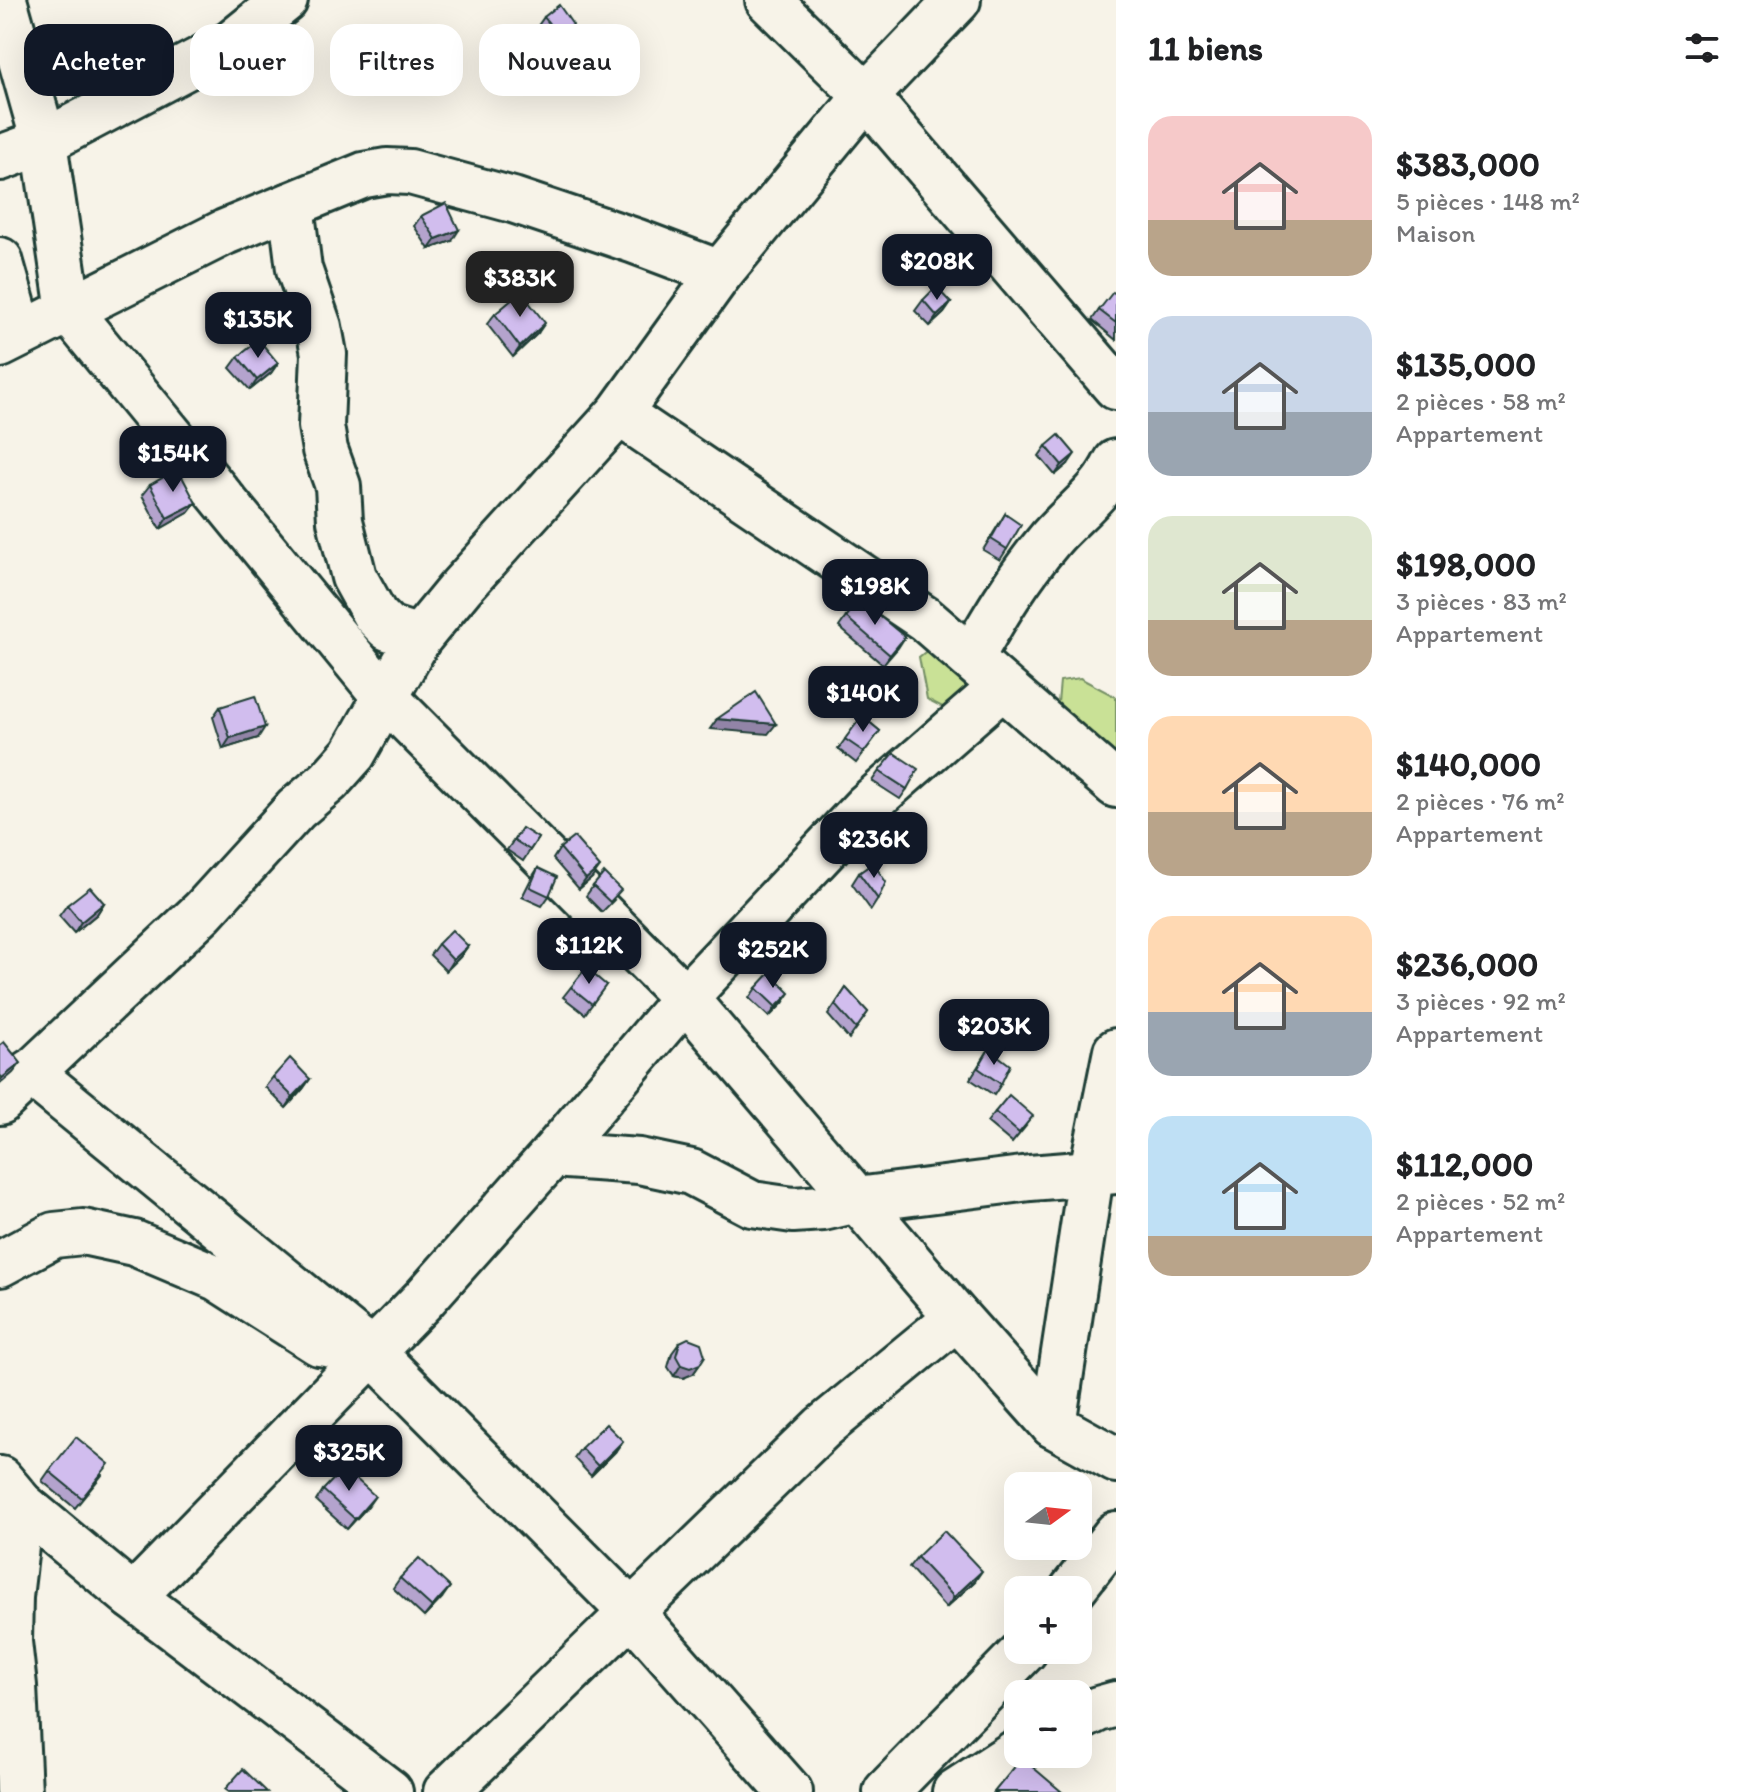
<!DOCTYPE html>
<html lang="fr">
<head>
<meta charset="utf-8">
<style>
	body { margin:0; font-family:Itim,sans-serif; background:#f2f2f2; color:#202124; height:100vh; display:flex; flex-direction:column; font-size:30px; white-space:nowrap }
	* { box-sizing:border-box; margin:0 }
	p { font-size:26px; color:#757577 }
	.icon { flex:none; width:44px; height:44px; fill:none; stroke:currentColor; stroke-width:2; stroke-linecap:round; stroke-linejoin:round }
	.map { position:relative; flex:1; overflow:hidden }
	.side { display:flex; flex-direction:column; background:#fff; width:640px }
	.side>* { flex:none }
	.top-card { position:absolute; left:24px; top:24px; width:760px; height:72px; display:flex; gap:16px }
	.needle { width:52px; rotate:75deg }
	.buttons { position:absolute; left:1004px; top:1472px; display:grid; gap:16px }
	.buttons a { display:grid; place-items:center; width:88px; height:88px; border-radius:16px; background:#fff; box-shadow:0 8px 32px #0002; font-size:40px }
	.price { position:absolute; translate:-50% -68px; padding:0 18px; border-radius:16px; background:#111827; color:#fff; font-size:26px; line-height:52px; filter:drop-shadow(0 2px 4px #0008) }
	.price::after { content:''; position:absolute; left:50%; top:48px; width:24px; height:18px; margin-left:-12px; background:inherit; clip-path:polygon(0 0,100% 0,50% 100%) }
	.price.active { background:#222; color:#fff }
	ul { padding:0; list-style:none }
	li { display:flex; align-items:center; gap:24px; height:200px; padding:0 32px }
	li span { display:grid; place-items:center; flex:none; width:224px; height:160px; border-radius:24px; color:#555 }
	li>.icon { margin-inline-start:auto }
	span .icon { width:96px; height:96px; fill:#fffc; stroke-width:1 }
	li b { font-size:34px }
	h2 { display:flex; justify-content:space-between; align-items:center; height:96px; padding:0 32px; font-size:34px }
	.chip { padding:0 28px; border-radius:24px; background:#fff; box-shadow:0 8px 32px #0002; font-size:28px; line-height:72px }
	.chip.active { background:#111827; color:#fff }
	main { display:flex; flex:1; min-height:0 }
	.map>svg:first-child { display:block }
	.green { fill:#c9e196; stroke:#748f65; stroke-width:2 }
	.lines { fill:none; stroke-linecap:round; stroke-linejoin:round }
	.minor-casing { stroke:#1f3d34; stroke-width:50 }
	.minor { stroke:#f7f3e8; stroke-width:44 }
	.wall { fill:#b4a3cd; stroke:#1f3d34; stroke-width:2 }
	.shaded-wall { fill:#9284a7; stroke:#1f3d34; stroke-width:2 }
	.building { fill:#d1bdee; stroke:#1f3d34; stroke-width:2 }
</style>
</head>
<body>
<main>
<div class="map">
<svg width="1116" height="1792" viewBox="0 0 1116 1792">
	<rect width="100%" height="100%" fill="#f7f3e8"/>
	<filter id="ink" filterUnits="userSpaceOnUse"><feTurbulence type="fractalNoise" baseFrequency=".0125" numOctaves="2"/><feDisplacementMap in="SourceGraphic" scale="16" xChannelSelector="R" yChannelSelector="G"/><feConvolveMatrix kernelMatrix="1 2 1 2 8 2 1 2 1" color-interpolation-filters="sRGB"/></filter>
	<g filter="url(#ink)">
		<g class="green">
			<polygon points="939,641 980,675 952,712 927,699 919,657"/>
			<polygon points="1080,678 1116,697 1116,761 1058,703 1060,681"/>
		</g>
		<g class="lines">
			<defs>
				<g id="minor">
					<polyline points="4,0 44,142 69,311 385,697 685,998 957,1317 1053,1425 1116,1460"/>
					<polyline points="768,0 866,96 1116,387"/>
					<polyline points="0,158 44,142 232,43 285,0"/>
					<polyline points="291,205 299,269 319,327 324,354 321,426 325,450 338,486 340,521 354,577 375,615 388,628 419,638"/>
					<polyline points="0,260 21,334"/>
					<polyline points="0,345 225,232 364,175 387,171 410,172 513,200 635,241 720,273"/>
					<polyline points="619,413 925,619 1116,785"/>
					<path d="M971 658C996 614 1018 577 1051 538 1073 513 1102 493 1116 462"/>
					<polyline points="30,1072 372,1352 632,1613 790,1792"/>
					<polyline points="0,1102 203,911 296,809 329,781 353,754 419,638 461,587 619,413 720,273 866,96 958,0"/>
					<polyline points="552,1155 639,1161 691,1172 752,1204 793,1210 823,1208 857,1200 1030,1178 1116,1171"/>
					<polyline points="0,1264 54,1235 83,1232 134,1243 217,1278 319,1343 339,1346"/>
					<polyline points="1053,1425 1091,1175 1116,1051"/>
					<polyline points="0,1479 21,1504 133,1597 390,1792"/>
					<polyline points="1072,1590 1116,1534"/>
					<polyline points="133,1597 424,1299 552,1155 685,998 866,806 1002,687"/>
					<polyline points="1078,1719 1098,1709 1116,1704"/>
					<polyline points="19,1792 14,1686 9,1642 10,1597 21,1504"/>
					<polyline points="446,1792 823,1427 957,1317"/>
					<polyline points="886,1792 1025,1650"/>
					<polyline points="955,1792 1018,1751"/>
				</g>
			</defs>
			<use href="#minor" class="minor-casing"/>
			<use href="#minor" class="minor"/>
		</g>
		<g class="wall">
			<polygon points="544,17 566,35 551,46 537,27"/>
			<polygon points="421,216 452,241 429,249 414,226"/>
			<polygon points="1116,294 1116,340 1092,320 1099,310"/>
			<polygon points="923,300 951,303 944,313 930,326 915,311"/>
			<polygon points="495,314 538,333 513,357 487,324"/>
			<polygon points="238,357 278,363 271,373 250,390 230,368"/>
			<polygon points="1046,446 1068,464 1055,475 1039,456"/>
			<polygon points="150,485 196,503 188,513 160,529 142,495"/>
			<polygon points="1005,514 1007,549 1000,560 983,550"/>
			<polygon points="846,617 905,637 883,665 839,627"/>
			<polygon points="220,707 258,738 223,749 213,717"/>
			<polygon points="862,716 880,731 856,763 838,749"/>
			<polygon points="879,771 907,789 900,799 872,781"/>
			<polygon points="522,828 538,838 523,861 507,850"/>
			<polygon points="560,848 592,878 579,889 553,859"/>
			<polygon points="538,868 549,896 542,906 522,897 531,879"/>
			<polygon points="859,873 878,899 871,910 852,884"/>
			<polygon points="593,886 614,900 602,912 586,896"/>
			<polygon points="104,903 97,914 74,933 59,916 67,905"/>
			<polygon points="438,944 468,946 460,957 446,971 430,955"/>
			<polygon points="606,985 585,1014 563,997 571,987"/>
			<polygon points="756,988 783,1003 769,1017 749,998"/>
			<polygon points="846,988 868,1012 849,1039 828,1015"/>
			<polygon points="989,1049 1001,1084 994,1095 970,1079"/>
			<polygon points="273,1077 310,1079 303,1089 286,1108 265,1087"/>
			<polygon points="995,1112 1026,1126 1012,1143 987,1122"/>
			<polygon points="680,1342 700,1364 693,1374 683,1378 674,1376 668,1367 672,1353"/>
			<polygon points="581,1448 615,1452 591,1476 574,1458"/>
			<polygon points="49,1471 102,1475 75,1508 42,1481"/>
			<polygon points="323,1490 368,1506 347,1529 316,1501"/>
			<polygon points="917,1557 975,1581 946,1608 909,1567"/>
			<polygon points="400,1578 442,1598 424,1617 393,1588"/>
		</g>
		<g class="shaded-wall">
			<polygon points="573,25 566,35 551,46 559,36"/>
			<polygon points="459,230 452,241 429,249 436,239"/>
			<polygon points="951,303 944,313 930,326 937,316"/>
			<polygon points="545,323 538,333 513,357 520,347"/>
			<polygon points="278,363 271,373 250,390 257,380"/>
			<polygon points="1075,454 1068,464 1055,475 1062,465"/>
			<polygon points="196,503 188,513 160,529 167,518"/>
			<polygon points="905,637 898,648 883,665 890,655"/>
			<polygon points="717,719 776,724 768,734 710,729"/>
			<polygon points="265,727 258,738 223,749 230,738"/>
			<polygon points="600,867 592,878 579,889 586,879"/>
			<polygon points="104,903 97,914 74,933 81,922"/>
			<polygon points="468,946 460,957 446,971 453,960"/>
			<polygon points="790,993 783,1003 769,1017 776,1007"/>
			<polygon points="21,1063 13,1073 0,1084 0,1081 2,1078"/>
			<polygon points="310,1079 303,1089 286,1108 293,1097"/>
			<polygon points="700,1364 693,1374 683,1378 674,1376 681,1365"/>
			<polygon points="623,1441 615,1452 591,1476 598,1466"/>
			<polygon points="375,1496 368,1506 347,1529 355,1519"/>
			<polygon points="982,1571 975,1581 946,1608 954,1597"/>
			<polygon points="450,1587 442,1598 424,1617 432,1607"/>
		</g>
		<g class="building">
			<polygon points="559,5 573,25 559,36 544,17"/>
			<polygon points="446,203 459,230 436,239 421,216"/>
			<polygon points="936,287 951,303 937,316 923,300"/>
			<polygon points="521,292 545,323 520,347 495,314"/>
			<polygon points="1113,292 1116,294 1116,323 1099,310"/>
			<polygon points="259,340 278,363 257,380 238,357"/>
			<polygon points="1059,435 1075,454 1062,465 1046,446"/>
			<polygon points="178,469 196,503 167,518 150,485"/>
			<polygon points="1005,514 1021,525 1007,549 991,539"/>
			<polygon points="860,600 905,637 890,655 846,617"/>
			<polygon points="756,692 776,724 717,719"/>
			<polygon points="255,696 265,727 230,738 220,707"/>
			<polygon points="862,716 880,731 864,752 845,739"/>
			<polygon points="894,753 918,769 907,789 879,771"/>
			<polygon points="522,828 538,838 530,850 514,840"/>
			<polygon points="574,837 600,867 586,879 560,848"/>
			<polygon points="873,863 886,882 878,899 859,873"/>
			<polygon points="538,868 557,877 549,896 530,887"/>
			<polygon points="604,873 621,890 610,902 593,886"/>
			<polygon points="90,887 104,903 81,922 67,905"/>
			<polygon points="452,930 468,946 453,960 438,944"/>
			<polygon points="586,968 606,985 592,1004 571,987"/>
			<polygon points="770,973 790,993 776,1007 756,988"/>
			<polygon points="846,988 868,1012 856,1029 835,1005"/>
			<polygon points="4,1042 21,1063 2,1078 0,1075 0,1045"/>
			<polygon points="989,1049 1010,1065 1001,1084 978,1068"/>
			<polygon points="290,1058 310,1079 293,1097 273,1077"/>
			<polygon points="1009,1095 1033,1116 1019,1133 995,1112"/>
			<polygon points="688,1338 701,1343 705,1356 700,1364 690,1368 681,1365 676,1356 680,1342"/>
			<polygon points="606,1424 623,1441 598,1466 581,1448"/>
			<polygon points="76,1437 109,1464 82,1498 49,1471"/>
			<polygon points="344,1468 375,1496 355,1519 323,1490"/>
			<polygon points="944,1531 982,1571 954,1597 917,1557"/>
			<polygon points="419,1558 450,1587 432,1607 400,1578"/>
			<polygon points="1022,1758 1062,1792 994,1792"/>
			<polygon points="243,1769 267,1792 229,1792 225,1789"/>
		</g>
	</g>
</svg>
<div class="buttons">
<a><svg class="needle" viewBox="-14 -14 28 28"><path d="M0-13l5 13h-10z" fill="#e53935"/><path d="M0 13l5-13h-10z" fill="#757577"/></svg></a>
<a>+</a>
<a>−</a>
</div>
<b class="price" style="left:937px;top:302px">$208K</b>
<b class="price active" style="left:520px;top:319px">$383K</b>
<b class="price" style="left:258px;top:360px">$135K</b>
<b class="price" style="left:173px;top:494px">$154K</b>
<b class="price" style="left:875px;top:627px">$198K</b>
<b class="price" style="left:863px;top:734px">$140K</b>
<b class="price" style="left:874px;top:880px">$236K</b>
<b class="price" style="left:589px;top:986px">$112K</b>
<b class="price" style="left:773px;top:990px">$252K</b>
<b class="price" style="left:994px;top:1067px">$203K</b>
<b class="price" style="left:349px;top:1493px">$325K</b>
<div class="top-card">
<a class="chip active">Acheter</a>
<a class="chip">Louer</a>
<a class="chip">Filtres</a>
<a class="chip">Nouveau</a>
</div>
</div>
<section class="side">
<h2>11 biens<svg class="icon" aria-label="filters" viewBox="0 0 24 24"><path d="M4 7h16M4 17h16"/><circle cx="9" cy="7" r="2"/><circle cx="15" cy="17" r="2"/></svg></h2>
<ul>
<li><span style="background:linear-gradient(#f6c9c9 65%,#b9a48a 0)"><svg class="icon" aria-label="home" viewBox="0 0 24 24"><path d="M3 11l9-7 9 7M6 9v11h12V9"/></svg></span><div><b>$383,000</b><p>5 pièces · 148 m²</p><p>Maison</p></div></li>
<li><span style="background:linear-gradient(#c9d6e8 60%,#9aa5b1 0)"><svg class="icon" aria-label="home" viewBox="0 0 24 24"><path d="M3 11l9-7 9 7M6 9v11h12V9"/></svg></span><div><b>$135,000</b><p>2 pièces · 58 m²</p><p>Appartement</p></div></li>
<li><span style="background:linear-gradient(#dfe7d0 65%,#b9a48a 0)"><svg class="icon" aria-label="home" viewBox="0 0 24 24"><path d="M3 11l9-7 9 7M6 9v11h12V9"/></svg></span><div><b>$198,000</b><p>3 pièces · 83 m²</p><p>Appartement</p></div></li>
<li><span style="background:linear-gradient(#ffd9b3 60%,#b9a48a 0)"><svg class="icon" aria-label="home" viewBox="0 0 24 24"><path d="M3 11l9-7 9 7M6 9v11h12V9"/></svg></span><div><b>$140,000</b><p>2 pièces · 76 m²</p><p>Appartement</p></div></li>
<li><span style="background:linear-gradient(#ffd9b3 60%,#9aa5b1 0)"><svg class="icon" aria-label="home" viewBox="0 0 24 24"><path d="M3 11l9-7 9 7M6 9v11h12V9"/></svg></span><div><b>$236,000</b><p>3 pièces · 92 m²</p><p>Appartement</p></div></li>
<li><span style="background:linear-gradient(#bfe0f5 75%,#b9a48a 0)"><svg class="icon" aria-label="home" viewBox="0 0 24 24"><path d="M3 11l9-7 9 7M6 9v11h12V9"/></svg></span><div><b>$112,000</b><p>2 pièces · 52 m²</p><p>Appartement</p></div></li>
</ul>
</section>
</main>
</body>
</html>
